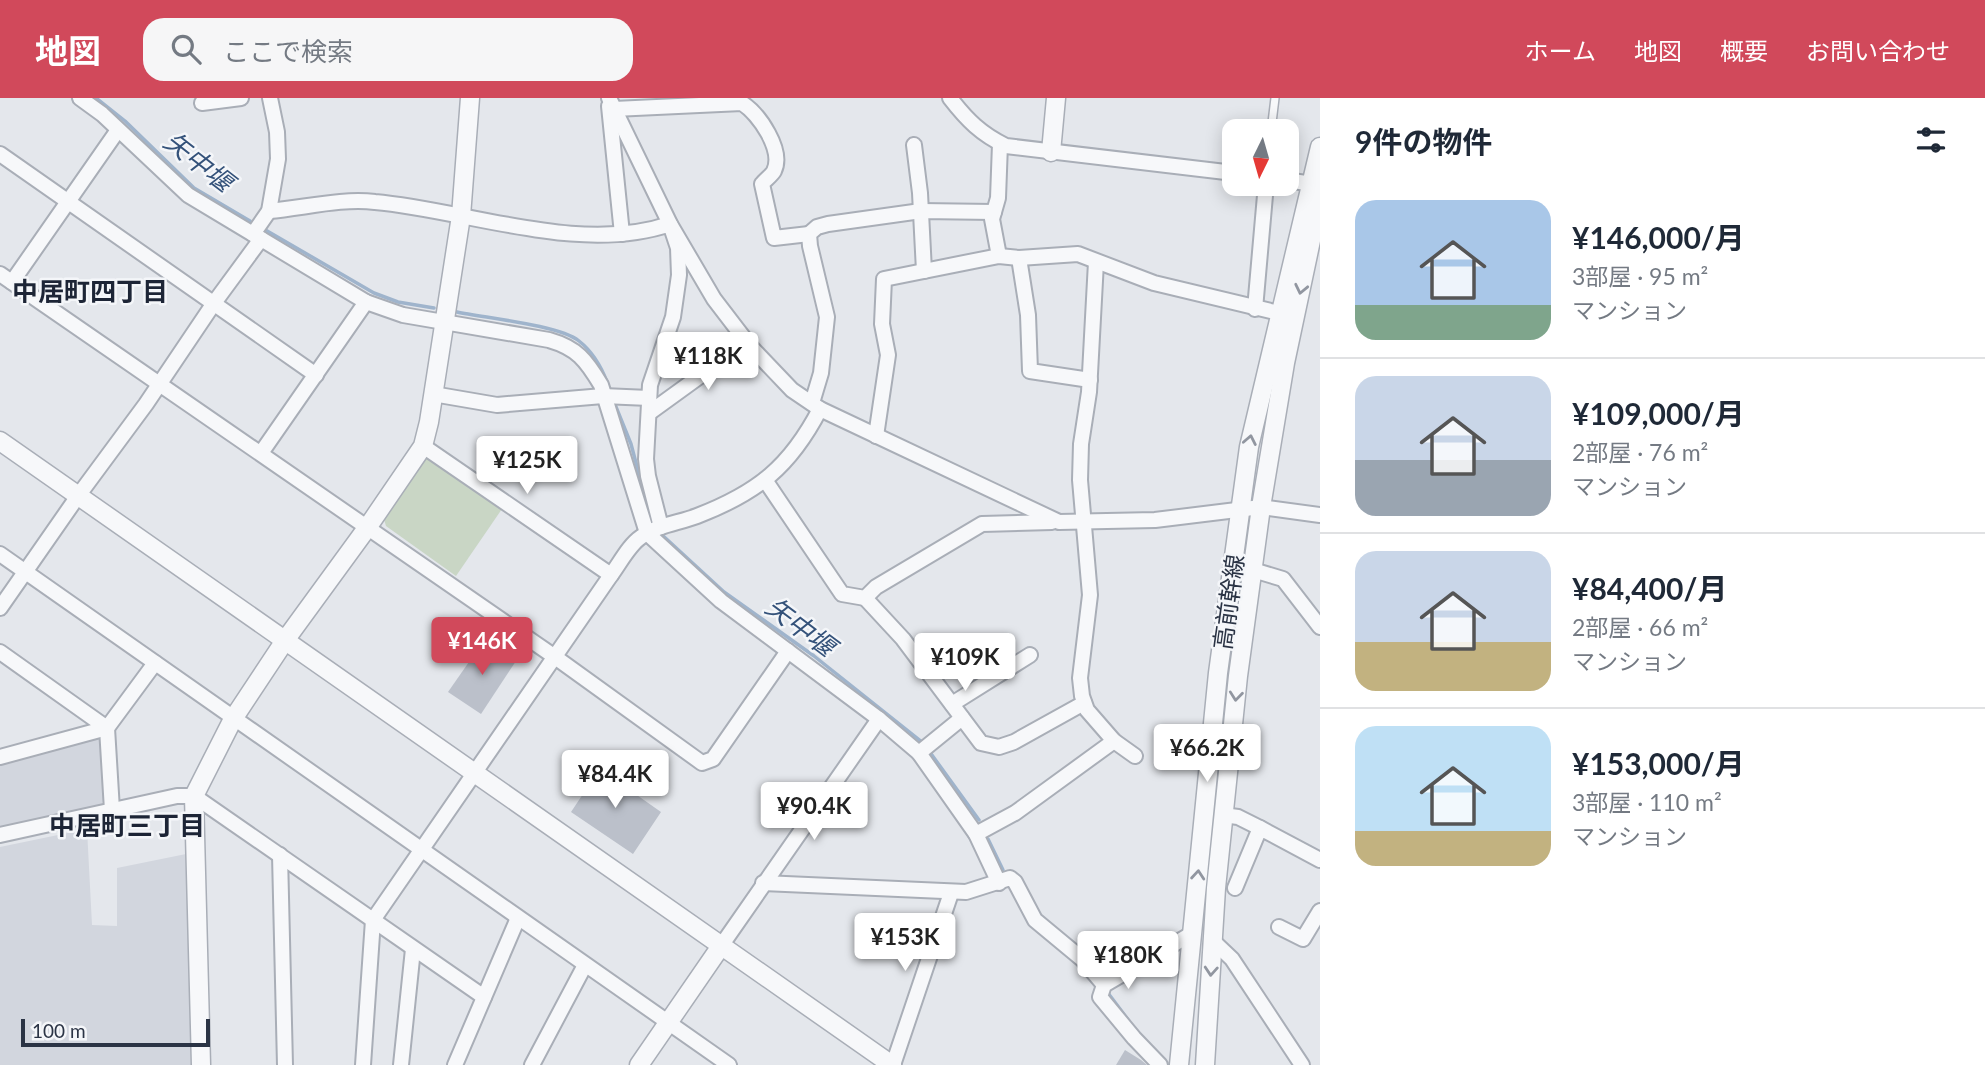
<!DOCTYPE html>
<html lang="ja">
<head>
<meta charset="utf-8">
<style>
	body { margin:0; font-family:Lato,"Noto Sans JP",sans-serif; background:#f6f6f7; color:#1f2937; height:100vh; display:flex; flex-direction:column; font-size:26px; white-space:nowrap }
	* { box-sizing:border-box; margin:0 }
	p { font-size:23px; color:#747a83 }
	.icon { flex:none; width:38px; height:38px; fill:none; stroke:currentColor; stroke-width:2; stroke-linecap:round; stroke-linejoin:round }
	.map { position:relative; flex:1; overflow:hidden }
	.drawer { display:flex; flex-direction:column; background:#fff; width:665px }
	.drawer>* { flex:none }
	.needle { width:46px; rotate:185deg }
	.controls { position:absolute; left:1222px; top:21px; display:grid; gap:14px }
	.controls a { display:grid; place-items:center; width:77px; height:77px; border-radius:14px; background:#fff; box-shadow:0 4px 18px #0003; font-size:35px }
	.scale { position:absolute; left:21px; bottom:18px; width:189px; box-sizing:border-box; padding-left:7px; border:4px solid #2b3445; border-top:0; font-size:19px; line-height:24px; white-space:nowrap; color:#2b3445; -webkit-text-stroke:5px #f4f6f9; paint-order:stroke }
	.price { position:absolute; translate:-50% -60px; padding:0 16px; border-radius:7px; background:#fff; color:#222; font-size:23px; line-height:46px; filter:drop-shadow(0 2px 4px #0008) }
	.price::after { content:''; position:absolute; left:50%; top:42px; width:21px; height:16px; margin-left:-10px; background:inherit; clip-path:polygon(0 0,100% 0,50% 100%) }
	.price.selected { background:#d1495b; color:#fff }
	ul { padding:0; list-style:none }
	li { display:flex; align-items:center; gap:21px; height:175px; padding:0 35px }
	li+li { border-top:2px solid #e0e1e3 }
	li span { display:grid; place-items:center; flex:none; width:196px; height:140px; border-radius:21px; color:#555 }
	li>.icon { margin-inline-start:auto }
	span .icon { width:84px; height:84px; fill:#fffc; stroke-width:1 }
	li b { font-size:30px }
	h2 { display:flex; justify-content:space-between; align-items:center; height:84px; padding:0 35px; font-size:30px }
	header { display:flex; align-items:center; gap:42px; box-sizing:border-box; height:98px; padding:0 35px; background:#d1495b; color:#fff }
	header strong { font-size:33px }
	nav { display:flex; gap:38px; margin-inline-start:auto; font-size:24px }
	.search { width:490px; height:63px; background:#f6f6f7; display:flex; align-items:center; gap:18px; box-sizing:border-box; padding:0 24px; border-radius:21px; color:#747a83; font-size:26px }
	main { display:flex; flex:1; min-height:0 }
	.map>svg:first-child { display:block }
	.built { fill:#d2d6de }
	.green { fill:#c9d6c5 }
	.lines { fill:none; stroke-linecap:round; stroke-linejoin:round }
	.stream { stroke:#9fb4cc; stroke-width:3.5 }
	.building { fill:#bbc0ca }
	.service-casing { stroke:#a9aeb7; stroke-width:10 }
	.minor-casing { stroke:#a9aeb7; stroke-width:18 }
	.tertiary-casing { stroke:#a9aeb7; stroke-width:21 }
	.service { stroke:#f7f8fa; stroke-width:7 }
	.minor { stroke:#f7f8fa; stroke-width:14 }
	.tertiary { stroke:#f7f8fa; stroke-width:18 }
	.oneway { stroke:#9196a0 }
	.labels { text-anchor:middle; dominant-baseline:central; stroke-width:5; stroke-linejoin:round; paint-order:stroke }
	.street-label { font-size:24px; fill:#2b3445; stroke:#f4f6f9 }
	.water-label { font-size:26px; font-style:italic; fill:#34527a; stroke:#f4f6f9 }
	.neighbourhood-label { font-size:26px; font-weight:bold; fill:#1d2536; stroke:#f4f6f9 }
</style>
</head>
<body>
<header>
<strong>地図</strong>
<div class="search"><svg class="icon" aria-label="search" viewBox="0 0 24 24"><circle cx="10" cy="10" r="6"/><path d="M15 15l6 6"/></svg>ここで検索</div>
<nav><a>ホーム</a><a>地図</a><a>概要</a><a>お問い合わせ</a></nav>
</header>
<main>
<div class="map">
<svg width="1320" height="967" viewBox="0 0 1320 967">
	<rect width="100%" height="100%" fill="#e4e7ec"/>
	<g class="built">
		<polygon points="96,638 103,642 104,699 102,707 0,730 0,664"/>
		<polygon points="87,731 92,827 117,828 117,770 186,756 191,967 0,967 0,749"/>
	</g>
	<polygon class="green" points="435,360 504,408 456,478 386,428 383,418 425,361"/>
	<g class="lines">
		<g class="stream">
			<polyline points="96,0 125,23 194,90 250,123"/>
			<polyline points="262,130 374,195 398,204 434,210"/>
			<path d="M457 214C485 220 559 227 579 243 593 254 601 268 607 284"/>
			<polyline points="614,304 631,346 650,418"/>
			<polyline points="661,436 724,494 814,558 922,644"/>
			<polyline points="929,653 979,722"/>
			<polyline points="988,741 1003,772"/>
			<polyline points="1108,895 1129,923"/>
		</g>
	</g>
	<g class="building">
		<polygon points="485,541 516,563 481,616 448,594"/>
		<polygon points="584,660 661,714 633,756 571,714 593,681"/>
		<polygon points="1125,952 1141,962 1147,967 1116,967"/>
	</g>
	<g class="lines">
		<defs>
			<polyline id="service" points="1271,33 1275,0"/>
			<g id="minor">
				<path d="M80 0 102 16 188 97 366 204 403 217 549 242C577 250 586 262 601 287L647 435 721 503 879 621 919 655 976 736 999 785"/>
				<polyline points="609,0 670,126 714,201 750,248 792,292 820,311 1059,424 1155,422 1261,409 1320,417"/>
				<path d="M950 0C967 22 981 36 1006 48L1234 75"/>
				<polyline points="202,5 241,0"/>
				<polyline points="609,8 622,136"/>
				<path d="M614 11 742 5C759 16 784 52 774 73 772 77 765 82 762 86L774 140 809 136"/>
				<polyline points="914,47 920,95 924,173"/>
				<polyline points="0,56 316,277"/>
				<polyline points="1286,82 1320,87"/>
				<path d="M269 113C304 110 341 100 375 104 467 112 579 157 670 126L678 150 679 177 673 219 650 287 646 361 648 378 661 429"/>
				<polyline points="253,136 269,113 278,61 277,34 270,0"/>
				<polyline points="999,158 992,121 998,100 1000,46"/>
				<polyline points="1019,160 1028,217 1030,273 1090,282"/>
				<polyline points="1096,164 1089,294 1081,346 1080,382 1090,497 1080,580 1082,598 1087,612 1114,643 1135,658"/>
				<polyline points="0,176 555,559 702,665 713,661 788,553"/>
				<polyline points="12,184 118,32"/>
				<polyline points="1255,211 1266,86"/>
				<polyline points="433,296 497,307 603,298 649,300"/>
				<polyline points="812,305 821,275 827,219 810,148 809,136 817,129 828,126 921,113 994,114"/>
				<polyline points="649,315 747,244"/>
				<polyline points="876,338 888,257 882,226 884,181 999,158 1019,160 1078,156 1154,185 1279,215"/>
				<polyline points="423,348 611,477"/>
				<polyline points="261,355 366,204"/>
				<polyline points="765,382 842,496 865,500 876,489 982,426 1052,424"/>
				<polyline points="0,456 729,967"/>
				<polyline points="1253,472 1283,481 1320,529"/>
				<polyline points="865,500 903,541 981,645 999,649 1014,644 1084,605"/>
				<polyline points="0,510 78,398 146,306 214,205 261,141"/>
				<polyline points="0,554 107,630 112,712"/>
				<polyline points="952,606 1030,557"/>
				<polyline points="919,655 962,620"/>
				<polyline points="0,659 107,630 155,565"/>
				<polyline points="1223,717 1238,719 1260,730"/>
				<polyline points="976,736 1015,715 1114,643"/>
				<polyline points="0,737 177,698 194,698 484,899"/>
				<polyline points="280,757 285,967"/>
				<polyline points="763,785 966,794 1010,780 1015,784 1035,822 1082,861 1104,887"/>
				<polyline points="1235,790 1260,730 1320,762"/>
				<polyline points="1279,829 1303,841 1320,813"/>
				<polyline points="1213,843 1232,861 1302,967"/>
				<polyline points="721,848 879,621"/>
				<path d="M363 967 373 822 611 477C620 465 629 447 641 439 657 427 679 425 697 418 757 395 790 369 820 311"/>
				<polyline points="401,967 413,851"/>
				<polyline points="455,967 518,820"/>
				<polyline points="532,967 585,867"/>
				<polyline points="893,967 951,795"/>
				<polyline points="1160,967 1134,940 1100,899 1104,887 1193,835"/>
			</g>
			<g id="tertiary">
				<polyline points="1051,54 1056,0"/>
				<polyline points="0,343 892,967"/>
				<polyline points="201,967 194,698 233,621 286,541 367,430 423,348 429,324 461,118 470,0"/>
				<polyline points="639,967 721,848"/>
				<polyline points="1179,967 1218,575 1249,349 1320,49"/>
				<polyline points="1205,967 1216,790 1238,578 1261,409 1285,265 1320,100"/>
			</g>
		</defs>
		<use href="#service" class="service-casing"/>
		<use href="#minor" class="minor-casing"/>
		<use href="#tertiary" class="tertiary-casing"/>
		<use href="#service" class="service"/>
		<use href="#minor" class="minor"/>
		<use href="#tertiary" class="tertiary"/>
	</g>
	<defs><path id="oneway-chevron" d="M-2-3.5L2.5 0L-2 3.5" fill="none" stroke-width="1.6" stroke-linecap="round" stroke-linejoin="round" transform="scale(1.75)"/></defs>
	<g class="oneway">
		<use href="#oneway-chevron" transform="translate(1301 191) rotate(102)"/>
		<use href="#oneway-chevron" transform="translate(1250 342) rotate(-79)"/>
		<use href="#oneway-chevron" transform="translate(1236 598) rotate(96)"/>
		<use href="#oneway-chevron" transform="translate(1198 777) rotate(-85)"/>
		<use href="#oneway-chevron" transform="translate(1211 873) rotate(94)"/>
	</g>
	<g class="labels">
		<g class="street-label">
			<text transform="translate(1228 504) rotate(-82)">高前幹線</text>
		</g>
		<g class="water-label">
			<text transform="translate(199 63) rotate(38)">矢中堰</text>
			<text transform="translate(801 528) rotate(37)">矢中堰</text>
		</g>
		<g class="neighbourhood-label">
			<text x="90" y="193">中居町四丁目</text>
			<text x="127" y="727">中居町三丁目</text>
		</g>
	</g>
</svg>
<div class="controls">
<a><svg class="needle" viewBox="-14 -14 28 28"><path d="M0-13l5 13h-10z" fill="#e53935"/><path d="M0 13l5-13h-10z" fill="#747a83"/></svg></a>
</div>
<div class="scale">100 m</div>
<b class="price" style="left:708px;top:294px">¥118K</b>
<b class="price" style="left:527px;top:398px">¥125K</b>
<b class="price selected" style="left:482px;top:579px">¥146K</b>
<b class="price" style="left:965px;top:595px">¥109K</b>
<b class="price" style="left:1207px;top:686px">¥66.2K</b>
<b class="price" style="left:615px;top:712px">¥84.4K</b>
<b class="price" style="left:814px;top:744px">¥90.4K</b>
<b class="price" style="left:905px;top:875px">¥153K</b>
<b class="price" style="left:1128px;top:893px">¥180K</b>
</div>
<section class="drawer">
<h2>9件の物件<svg class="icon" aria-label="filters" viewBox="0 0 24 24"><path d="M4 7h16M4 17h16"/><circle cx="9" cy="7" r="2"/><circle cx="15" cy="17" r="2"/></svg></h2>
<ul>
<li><span style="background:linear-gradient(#a9c7e8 75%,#7fa58c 0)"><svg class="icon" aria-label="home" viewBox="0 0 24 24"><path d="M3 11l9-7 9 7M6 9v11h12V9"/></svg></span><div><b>¥146,000/月</b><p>3部屋 · 95 m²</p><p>マンション</p></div></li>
<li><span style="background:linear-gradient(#c9d6e8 60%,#9aa5b1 0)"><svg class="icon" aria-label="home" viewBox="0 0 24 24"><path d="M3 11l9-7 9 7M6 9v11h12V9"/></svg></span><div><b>¥109,000/月</b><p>2部屋 · 76 m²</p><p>マンション</p></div></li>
<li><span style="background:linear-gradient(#c9d6e8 65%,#c2b280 0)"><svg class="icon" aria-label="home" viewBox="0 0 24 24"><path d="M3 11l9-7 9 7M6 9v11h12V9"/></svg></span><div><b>¥84,400/月</b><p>2部屋 · 66 m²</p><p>マンション</p></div></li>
<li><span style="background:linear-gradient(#bfe0f5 75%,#c2b280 0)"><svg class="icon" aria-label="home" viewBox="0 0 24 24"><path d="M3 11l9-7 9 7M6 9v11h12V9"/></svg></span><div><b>¥153,000/月</b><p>3部屋 · 110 m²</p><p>マンション</p></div></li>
</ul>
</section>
</main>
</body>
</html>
